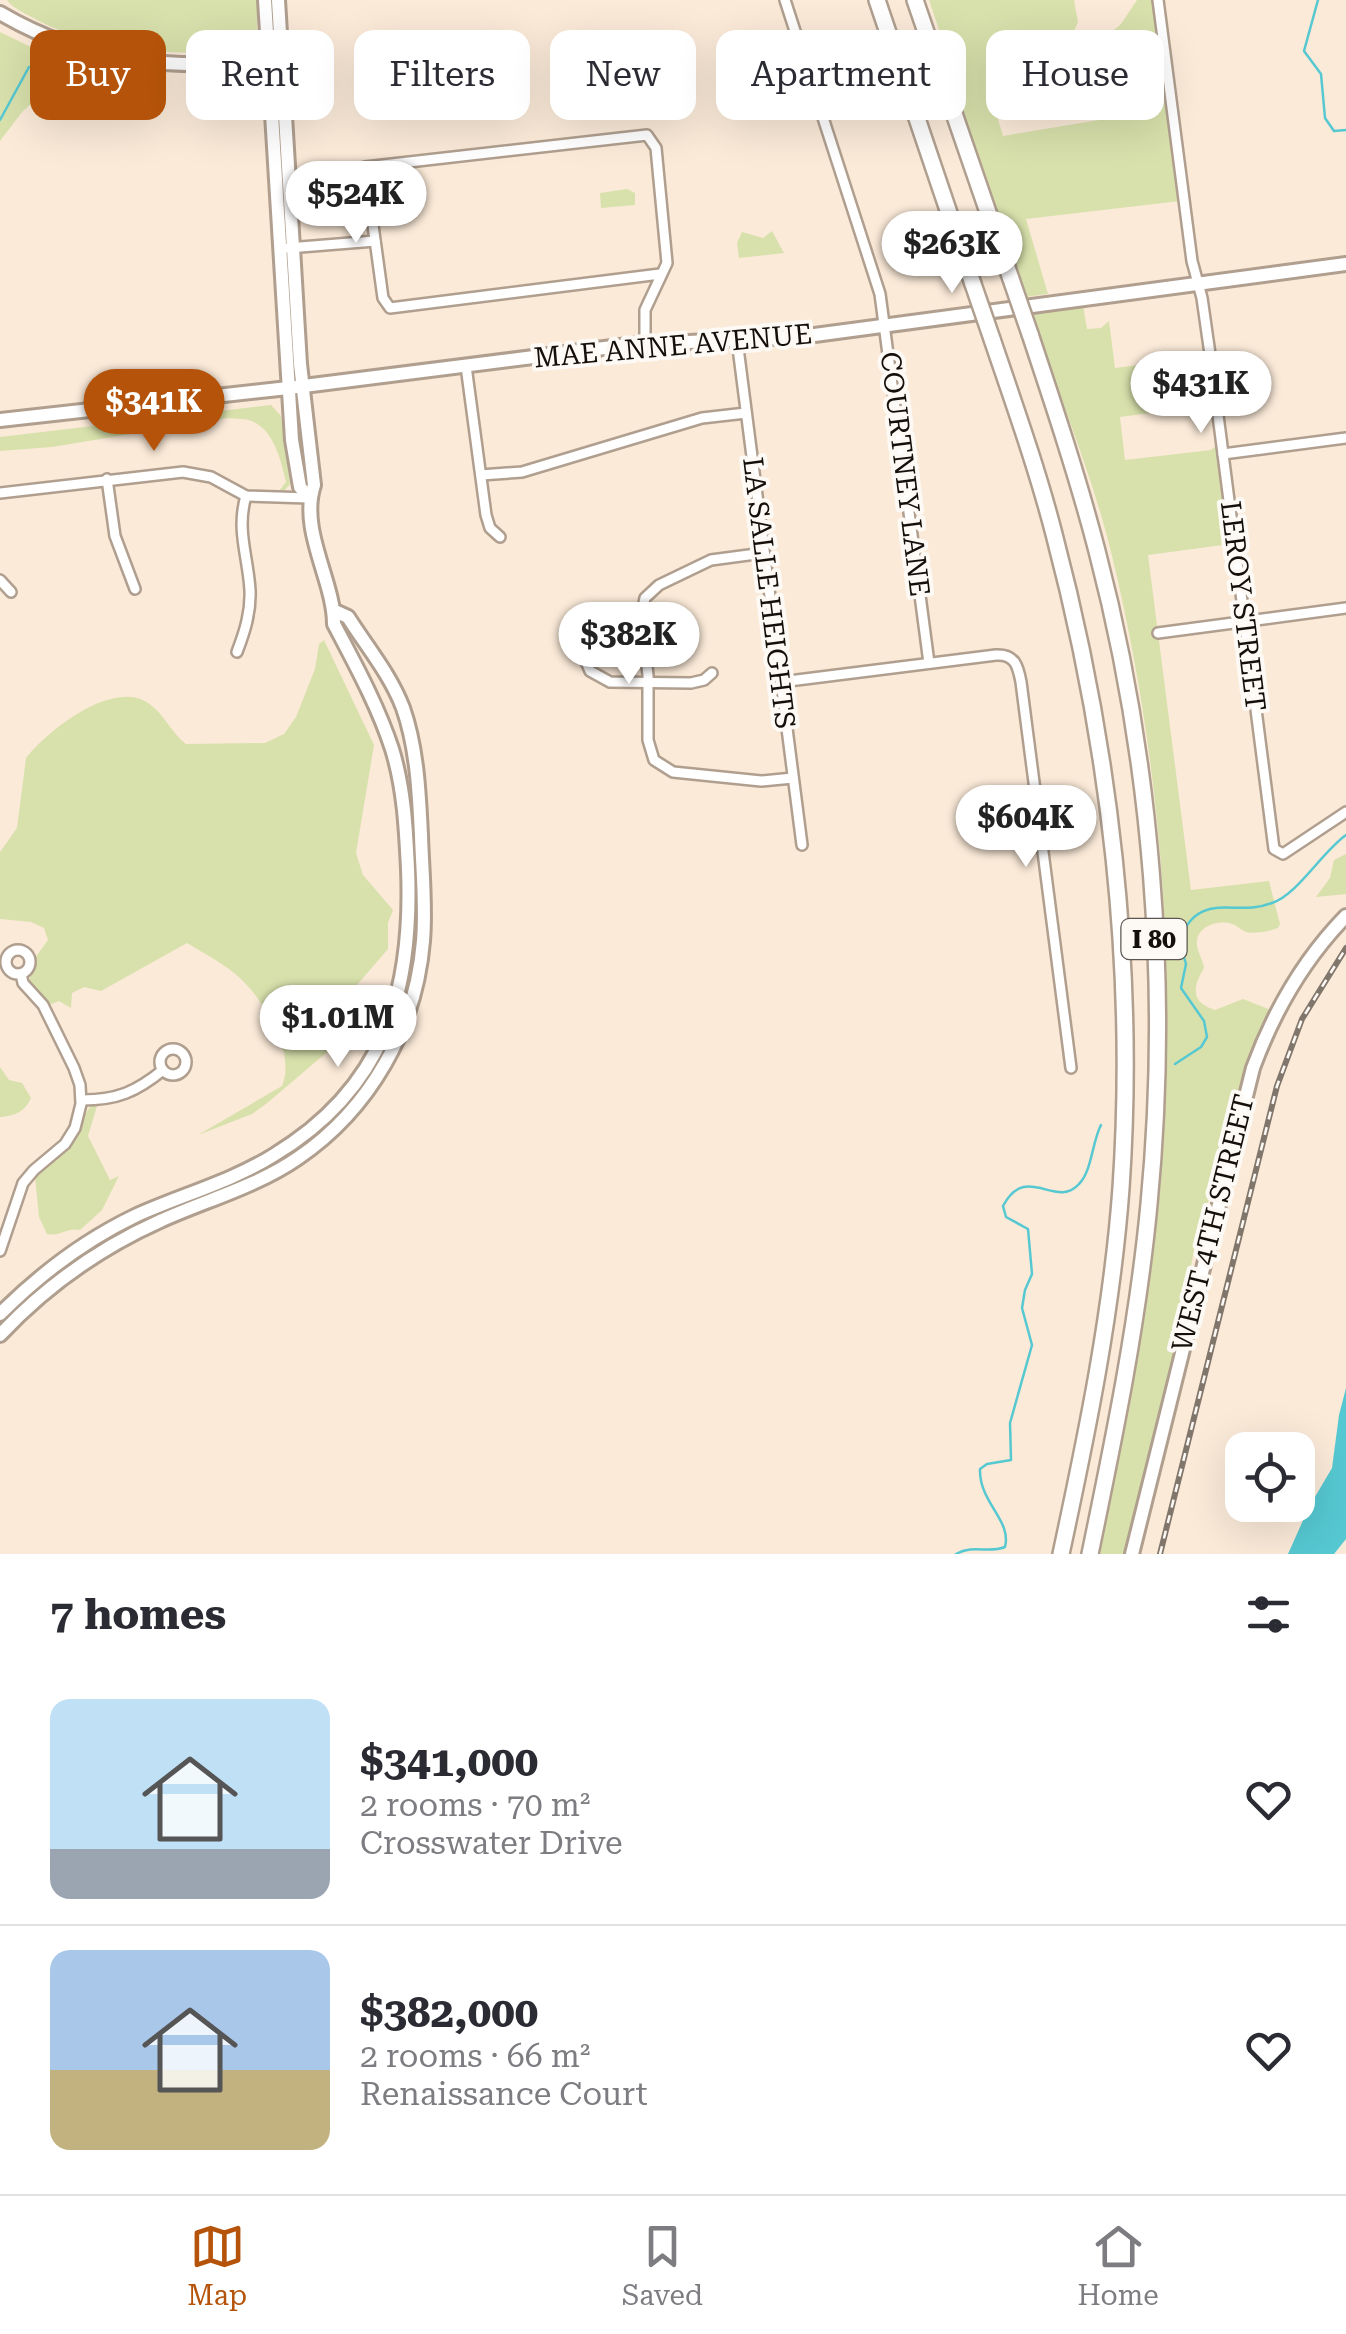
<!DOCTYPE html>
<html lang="en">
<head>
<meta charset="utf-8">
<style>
	body { margin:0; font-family:"Roboto Serif",serif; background:#f2f2f3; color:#2b2b33; height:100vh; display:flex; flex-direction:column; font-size:38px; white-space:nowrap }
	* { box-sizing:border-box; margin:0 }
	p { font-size:32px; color:#7c7c81 }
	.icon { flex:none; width:55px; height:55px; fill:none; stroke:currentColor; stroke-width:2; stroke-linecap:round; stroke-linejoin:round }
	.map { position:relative; height:1554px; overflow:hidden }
	.sheet { display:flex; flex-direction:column; background:#fff; flex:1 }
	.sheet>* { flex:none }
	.banner { position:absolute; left:30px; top:30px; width:1288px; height:90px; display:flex; gap:20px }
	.controls { position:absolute; left:1225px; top:1432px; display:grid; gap:20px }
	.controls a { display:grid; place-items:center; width:90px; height:90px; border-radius:20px; background:#fff; box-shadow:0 10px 40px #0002; font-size:50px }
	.price { position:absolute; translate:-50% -85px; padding:0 22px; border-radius:35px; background:#fff; color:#222; font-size:32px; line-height:65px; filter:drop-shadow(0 2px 5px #0008) }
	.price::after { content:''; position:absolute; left:50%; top:60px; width:30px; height:22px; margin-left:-15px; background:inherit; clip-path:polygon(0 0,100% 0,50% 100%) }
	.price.selected { background:#b45309; color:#fff }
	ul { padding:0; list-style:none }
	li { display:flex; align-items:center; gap:30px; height:250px; padding:0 50px }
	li+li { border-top:2px solid #e1e1e2 }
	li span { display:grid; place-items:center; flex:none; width:280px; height:200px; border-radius:20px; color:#555 }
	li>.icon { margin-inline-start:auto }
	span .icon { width:120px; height:120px; fill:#fffc; stroke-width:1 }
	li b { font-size:42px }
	h2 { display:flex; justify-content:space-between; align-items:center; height:120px; padding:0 50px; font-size:42px }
	.tag { padding:0 35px; border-radius:20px; background:#fff; box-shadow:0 10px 40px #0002; font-size:35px; line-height:90px }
	.tag.selected { background:#b45309; color:#fff }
	.tabs { display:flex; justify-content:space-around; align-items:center; height:140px; border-top:2px solid #e1e1e2; background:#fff; font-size:28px; color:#7c7c81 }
	.tabs a { display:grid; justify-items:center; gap:5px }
	.tabs .selected { color:#b45309 }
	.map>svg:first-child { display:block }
	.green { fill:#d8e1ac }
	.water { fill:#56c8d1 }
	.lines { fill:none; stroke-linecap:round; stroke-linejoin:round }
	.stream { stroke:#56c8d1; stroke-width:2.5 }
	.street-casing { stroke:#b09f8f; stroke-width:14 }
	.secondary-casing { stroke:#b09f8f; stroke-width:18 }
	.highway-casing { stroke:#b09f8f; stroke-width:20 }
	.street { stroke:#fff; stroke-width:9 }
	.secondary { stroke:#fff; stroke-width:12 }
	.highway { stroke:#fff; stroke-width:15 }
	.rail-casing { stroke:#81766b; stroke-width:6 }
	.rail { stroke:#fdfaf6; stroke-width:2.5; stroke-dasharray:8; stroke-linecap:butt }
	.highway-bridge-casing { stroke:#b09f8f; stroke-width:20; stroke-linecap:butt }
	.highway-bridge { stroke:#fff; stroke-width:15 }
	.labels { text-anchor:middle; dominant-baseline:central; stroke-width:8; stroke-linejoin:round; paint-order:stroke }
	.shield { fill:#fdfaf6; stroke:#5b5651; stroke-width:2.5 }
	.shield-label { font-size:25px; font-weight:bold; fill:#150f0a }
	.street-label { font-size:28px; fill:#150f0a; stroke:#fdfaf6 }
</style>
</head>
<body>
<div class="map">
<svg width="1346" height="1554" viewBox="0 0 1346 1554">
	<rect width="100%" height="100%" fill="#fbead8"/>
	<g class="green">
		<path d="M7 0H257V43L251 50C179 56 103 54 37 20 27 14 12 8 7 0Z"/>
		<polygon points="929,0 1074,0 1078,22 1074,31 1059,45 1037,35 1015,57 994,106 1003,136 1105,119 1098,71 1101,41 1121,24 1137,0 1152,0 1180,201 1026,219 1048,294 1025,297 959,103 959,89"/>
		<polygon points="0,32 72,67 22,112 0,141"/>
		<polygon points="627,189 635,193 635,205 601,208 600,193"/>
		<polygon points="772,231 784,253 739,258 737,243 742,232 763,238"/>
		<path d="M1083 305 1087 329 1101 328 1109 321 1115 368 1204 357 1212 405 1120 417 1125 460 1211 450 1217 445 1230 544 1148 555 1191 890 1269 881 1280 924 1278 928C1270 931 1255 934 1246 932 1241 930 1237 925 1232 924 1218 919 1195 927 1197 945 1198 953 1203 960 1204 968 1192 988 1191 1002 1215 1010L1243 999 1271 1010 1252 1054 1215 1183 1198 1230 1177 1337 1124 1554H1099C1119 1460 1138 1366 1151 1271 1182 1035 1168 787 1112 556 1092 473 1058 393 1030 312Z"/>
		<path d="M271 405 281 416 290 484 284 491H279L286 482C281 461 275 433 254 422 247 418 235 419 228 418L52 447 0 451V437Z"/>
		<path d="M324 640 374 745 356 853 363 875 393 910 388 923V949L350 993 346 1000 349 1022 326 1053 266 1104 252 1114 198 1135 282 1086C296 1053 265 1002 241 979 225 964 205 954 187 943L101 991 84 987 72 993 71 1008 59 1001 49 1005 29 981 35 958 48 940 44 928 31 922 0 919V852L17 828 26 758C48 730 113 679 148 703 164 713 171 733 186 744L265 743 284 734 296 717 315 669 319 644Z"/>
		<polygon points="1346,854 1346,894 1316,897 1330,878 1334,860"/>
		<path d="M0 1067 9 1080 22 1083 31 1098C25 1112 14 1116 0 1117Z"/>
		<path d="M91 1106H97L88 1136 110 1180 119 1176 102 1210 80 1230C67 1227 60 1237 47 1234L39 1217 35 1176C47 1164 62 1157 72 1142 81 1131 82 1115 91 1106Z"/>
	</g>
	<polygon class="water" points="1346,1388 1346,1539 1334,1554 1288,1554 1309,1507 1332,1468 1339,1415"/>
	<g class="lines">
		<g class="stream">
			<polyline points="1318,0 1304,51 1321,74 1325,118 1334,131 1346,130"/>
			<polyline points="0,120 29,67"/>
			<path d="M1175 1064 1201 1047 1207 1037 1204 1021 1181 988 1186 964 1179 941C1199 888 1235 918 1272 903 1298 894 1321 853 1346 835"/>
			<path d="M956 1554C974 1544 988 1554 1005 1547 1012 1520 979 1503 980 1469L987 1464 1011 1460 1010 1423 1032 1345 1022 1308 1025 1290 1032 1274 1028 1229 1006 1217 1003 1206C1026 1162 1056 1210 1079 1184 1092 1171 1092 1142 1101 1125"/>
		</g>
		<defs>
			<g id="street">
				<polyline points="785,0 880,294 929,663"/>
				<polyline points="1158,0 1192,261 1202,298 1211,361 1274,849 1283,854 1346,812"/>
				<polyline points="288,248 375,241"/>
				<polyline points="737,340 802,845"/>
				<polyline points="645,344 645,310 667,263 656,148 647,135 365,167 383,298 390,308 660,274"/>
				<polyline points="466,366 486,515 490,528 500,537"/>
				<polyline points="1223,454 1346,438"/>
				<polyline points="481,475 522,472 702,418 746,413"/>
				<polyline points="107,479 115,536 135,589"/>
				<polyline points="0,493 183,472 211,477 246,496 309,498"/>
				<polyline points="764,553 711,560 659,585 645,598 641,617 648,675 648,740 654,760 673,772 761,781 793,778"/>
				<polyline points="0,580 11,592"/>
				<polyline points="1158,633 1346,608"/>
				<polyline points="581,650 590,671 610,682 691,683 704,680 712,673"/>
				<path d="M237 652C245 631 251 612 250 590 248 556 236 530 246 496"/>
				<path d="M781 682 996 655C1015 654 1018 666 1021 682L1071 1068"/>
				<circle cx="18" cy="962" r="12"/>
				<circle cx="173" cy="1062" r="13"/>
				<path d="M82 1100C117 1100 136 1092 163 1070"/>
				<polyline points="0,1251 23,1183 34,1170 65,1144 75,1128 81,1104 80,1085 74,1068 43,1005 23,983 21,974"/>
			</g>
			<g id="secondary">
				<polyline points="265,0 292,440 300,487 309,498"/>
				<path d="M0 13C90 66 171 68 273 62"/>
				<polyline points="0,420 288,388 628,345 807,336 1346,264"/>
				<path d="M0 1314C39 1275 85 1240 135 1216 181 1195 231 1182 274 1155 385 1088 413 991 408 869 406 828 404 788 392 749 378 706 355 664 334 624 334 581 299 530 314 485L300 364 278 0"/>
				<path d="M0 1335C45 1287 100 1248 160 1221 206 1200 256 1187 298 1158 370 1109 416 1028 423 941 426 906 422 870 421 835 419 793 417 748 403 708 390 674 367 647 348 617L337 612"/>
				<path d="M1132 1554 1253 1068C1274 1011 1303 960 1346 916"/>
			</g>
			<g id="highway">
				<polyline points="877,0 973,284"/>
				<polyline points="915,0 1011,279"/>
				<path d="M1030 334C1054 406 1078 478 1097 551 1152 761 1170 988 1149 1204 1138 1322 1114 1438 1090 1554"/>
				<path d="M992 339C1014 404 1037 468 1054 534 1110 746 1136 969 1121 1188 1112 1312 1087 1433 1061 1554"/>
			</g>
		</defs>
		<use href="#street" class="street-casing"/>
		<use href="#secondary" class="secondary-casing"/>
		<use href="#highway" class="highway-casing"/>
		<use href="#street" class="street"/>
		<use href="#secondary" class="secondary"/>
		<use href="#highway" class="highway"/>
		<defs>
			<polyline id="rail" points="1160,1554 1277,1086 1302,1019 1346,948"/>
		</defs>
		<use href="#rail" class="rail-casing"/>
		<use href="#rail" class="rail"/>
		<defs>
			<g id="highway-bridge">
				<polyline points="1011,279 1030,334"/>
				<polyline points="973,284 992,339"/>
			</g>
		</defs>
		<use href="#highway-bridge" class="highway-bridge-casing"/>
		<use href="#highway-bridge" class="highway-bridge"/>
	</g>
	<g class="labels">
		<rect class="shield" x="1121.5" y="919" width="65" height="40" rx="8"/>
		<g class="shield-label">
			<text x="1154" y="939">I 80</text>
		</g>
		<g class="street-label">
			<text transform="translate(673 346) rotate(-5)">MAE ANNE AVENUE</text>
			<text transform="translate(905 474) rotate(83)">COURTNEY LANE</text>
			<text transform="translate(769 593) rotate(83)">LA SALLE HEIGHTS</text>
			<text transform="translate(1243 606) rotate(83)">LEROY STREET</text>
			<text transform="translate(1213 1223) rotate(-76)">WEST 4TH STREET</text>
		</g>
	</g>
</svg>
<div class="controls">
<a><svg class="icon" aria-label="locate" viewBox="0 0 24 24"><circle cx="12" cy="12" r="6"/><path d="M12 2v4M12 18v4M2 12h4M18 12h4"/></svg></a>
</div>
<b class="price" style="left:356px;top:246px">$524K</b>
<b class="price" style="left:952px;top:296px">$263K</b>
<b class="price" style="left:1201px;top:436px">$431K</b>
<b class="price selected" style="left:154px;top:454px">$341K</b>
<b class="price" style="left:629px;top:687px">$382K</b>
<b class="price" style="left:1026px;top:870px">$604K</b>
<b class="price" style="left:338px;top:1070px">$1.01M</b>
<div class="banner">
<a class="tag selected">Buy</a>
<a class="tag">Rent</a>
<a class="tag">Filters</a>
<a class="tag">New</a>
<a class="tag">Apartment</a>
<a class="tag">House</a>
</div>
</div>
<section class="sheet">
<h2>7 homes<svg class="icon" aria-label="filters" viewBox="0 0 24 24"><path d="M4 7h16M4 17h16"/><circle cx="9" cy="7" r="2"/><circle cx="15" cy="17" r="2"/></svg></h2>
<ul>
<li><span style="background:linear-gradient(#bfe0f5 75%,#9aa5b1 0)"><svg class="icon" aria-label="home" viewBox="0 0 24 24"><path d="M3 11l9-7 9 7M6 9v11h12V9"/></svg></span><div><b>$341,000</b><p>2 rooms · 70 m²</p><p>Crosswater Drive</p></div><svg class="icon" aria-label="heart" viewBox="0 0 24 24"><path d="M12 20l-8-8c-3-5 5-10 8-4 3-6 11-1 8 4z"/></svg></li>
<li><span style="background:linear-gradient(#a9c7e8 60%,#c2b280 0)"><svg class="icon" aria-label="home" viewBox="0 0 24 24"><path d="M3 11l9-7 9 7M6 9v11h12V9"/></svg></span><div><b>$382,000</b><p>2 rooms · 66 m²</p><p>Renaissance Court</p></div><svg class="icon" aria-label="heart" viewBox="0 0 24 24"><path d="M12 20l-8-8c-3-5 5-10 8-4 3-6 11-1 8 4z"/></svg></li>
</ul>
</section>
<nav class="tabs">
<a class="selected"><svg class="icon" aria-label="map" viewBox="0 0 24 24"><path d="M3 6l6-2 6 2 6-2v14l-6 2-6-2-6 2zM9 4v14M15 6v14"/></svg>Map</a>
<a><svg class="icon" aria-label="saved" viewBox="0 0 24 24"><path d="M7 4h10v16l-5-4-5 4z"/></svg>Saved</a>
<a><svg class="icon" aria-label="home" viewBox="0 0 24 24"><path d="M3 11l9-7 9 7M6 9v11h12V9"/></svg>Home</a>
</nav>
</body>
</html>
